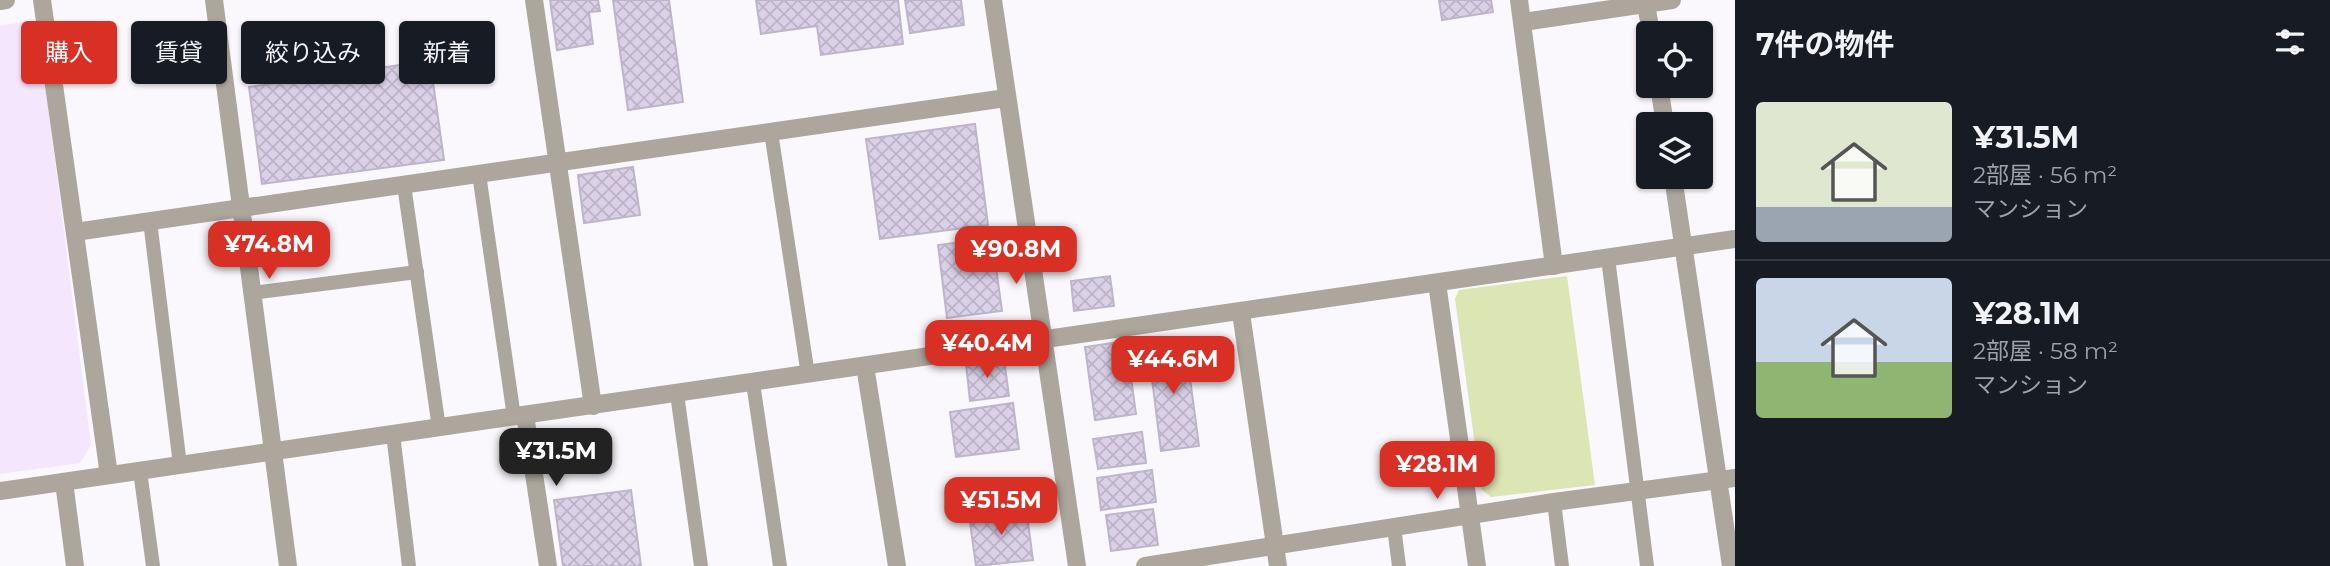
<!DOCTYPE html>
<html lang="ja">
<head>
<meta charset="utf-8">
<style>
	body { margin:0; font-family:Montserrat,"Noto Sans JP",sans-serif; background:#242831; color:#f1f3f6; height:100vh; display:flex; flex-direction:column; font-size:26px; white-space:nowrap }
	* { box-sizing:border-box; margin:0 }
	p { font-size:23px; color:#9ea1a6 }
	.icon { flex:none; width:38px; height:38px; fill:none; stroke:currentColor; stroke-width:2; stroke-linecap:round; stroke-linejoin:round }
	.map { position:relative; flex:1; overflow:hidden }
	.sheet { display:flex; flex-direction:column; background:#171b24; width:595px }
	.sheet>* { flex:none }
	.hud { position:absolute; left:21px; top:21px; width:665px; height:63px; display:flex; gap:14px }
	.controls { position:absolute; left:1636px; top:21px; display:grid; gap:14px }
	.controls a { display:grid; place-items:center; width:77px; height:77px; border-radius:7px; background:#171b24; box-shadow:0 2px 5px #0004; font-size:35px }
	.price { position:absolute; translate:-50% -60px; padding:0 16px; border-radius:14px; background:#d93025; color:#fff; font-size:23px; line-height:46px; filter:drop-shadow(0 2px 4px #0008) }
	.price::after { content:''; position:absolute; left:50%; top:42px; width:21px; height:16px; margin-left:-10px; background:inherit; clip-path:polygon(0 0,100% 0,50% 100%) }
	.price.active { background:#222; color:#fff }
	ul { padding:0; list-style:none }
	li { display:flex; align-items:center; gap:21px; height:175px; padding:0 21px }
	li+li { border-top:2px solid #363941 }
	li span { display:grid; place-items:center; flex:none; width:196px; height:140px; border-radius:7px; color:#555 }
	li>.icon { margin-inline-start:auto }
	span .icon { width:84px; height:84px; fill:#fffc; stroke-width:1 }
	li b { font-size:30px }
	h2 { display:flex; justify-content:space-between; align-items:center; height:84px; padding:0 21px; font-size:30px }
	.pill { padding:0 24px; border-radius:7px; background:#171b24; box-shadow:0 2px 5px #0004; font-size:24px; line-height:63px }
	.pill.active { background:#d93025; color:#fff }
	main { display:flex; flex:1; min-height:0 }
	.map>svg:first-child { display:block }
	.built { fill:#f3e6fd }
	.park { fill:#dce5b4 }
	.building { fill:url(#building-cross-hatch); stroke:#beb5cb; stroke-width:2 }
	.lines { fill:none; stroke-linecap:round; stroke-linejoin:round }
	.service { stroke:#aca69d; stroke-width:14 }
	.minor { stroke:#aca69d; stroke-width:18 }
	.tertiary { stroke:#aca69d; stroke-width:18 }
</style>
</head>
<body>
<main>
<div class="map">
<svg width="1735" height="566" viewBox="0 0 1735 566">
	<defs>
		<pattern id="building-cross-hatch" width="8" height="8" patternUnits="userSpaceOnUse" patternTransform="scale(1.75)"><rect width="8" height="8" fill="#dad0e7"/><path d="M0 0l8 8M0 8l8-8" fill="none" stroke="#bcb3c7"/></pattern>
	</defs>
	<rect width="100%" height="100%" fill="#faf8fc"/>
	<polygon class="built" points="29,21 39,34 91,445 80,463 0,474 0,26"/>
	<polygon class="park" points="1567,276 1595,485 1491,497 1481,489 1455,299 1459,290"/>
	<g class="building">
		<polygon points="550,0 598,0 600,11 589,12 593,44 557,50"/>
		<polygon points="613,0 669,0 683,102 628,110"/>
		<polygon points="756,0 898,0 903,44 821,55 817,26 761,34"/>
		<polygon points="905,0 961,0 964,25 910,33"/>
		<polygon points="1439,0 1491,0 1493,12 1442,20"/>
		<polygon points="333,61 335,74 430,61 444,160 262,184 249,87 282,82 280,68"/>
		<polygon points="975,124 988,225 880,239 866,139"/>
		<polygon points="633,167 640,215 584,223 578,175"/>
		<polygon points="992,238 1002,311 947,318 938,245"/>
		<polygon points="1110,276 1114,306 1074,311 1071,281"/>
		<polygon points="1126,341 1136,414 1095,420 1085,347"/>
		<polygon points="1185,341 1199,446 1161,451 1148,347"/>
		<polygon points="1004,359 1009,396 970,401 966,364"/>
		<polygon points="1013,403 1019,449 956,457 950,412"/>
		<polygon points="1142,432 1146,463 1098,469 1093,439"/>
		<polygon points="1152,470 1156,502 1101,510 1097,478"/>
		<polygon points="631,490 641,566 563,566 554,500"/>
		<polygon points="1026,507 1033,560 976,566 969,515"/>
		<polygon points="1153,509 1158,545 1111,551 1106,515"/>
	</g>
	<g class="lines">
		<g class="service">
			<polyline points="771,132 808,375"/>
			<polyline points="479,174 514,417"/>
			<polyline points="404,185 439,428"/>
			<polyline points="150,221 180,465"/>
			<polyline points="1608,258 1647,566"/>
			<polyline points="252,293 417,272"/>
			<polyline points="753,383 780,566"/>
			<polyline points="677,394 701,566"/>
			<polyline points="393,434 409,566"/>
			<polyline points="140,471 153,566"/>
			<polyline points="1554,502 1562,566"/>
			<polyline points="1394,527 1399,566"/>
		</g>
		<g class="minor">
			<polyline points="42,0 109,475"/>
			<polyline points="534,0 593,406"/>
			<polyline points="1519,0 1554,266"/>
			<polyline points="1646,4 1651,33"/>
			<polyline points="1523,22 1672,0"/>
			<polyline points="1659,86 1665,124"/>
			<polyline points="1673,177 1731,566"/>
			<polyline points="75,232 1006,98"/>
			<polyline points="1437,283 1477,566"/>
			<polyline points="1241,313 1278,566"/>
			<polyline points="865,366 897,566"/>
			<polyline points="525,415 548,566"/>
			<polyline points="64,482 75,566"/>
			<polyline points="0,491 1735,239"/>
			<polyline points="1145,566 1554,502 1735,478"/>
		</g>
		<g class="tertiary">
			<polyline points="214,0 288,566"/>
			<polyline points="993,0 1077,566"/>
			<polyline points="0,1 6,0"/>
		</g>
	</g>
</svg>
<div class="controls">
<a><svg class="icon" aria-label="locate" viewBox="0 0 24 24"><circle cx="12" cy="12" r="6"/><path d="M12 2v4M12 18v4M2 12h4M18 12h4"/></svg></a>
<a><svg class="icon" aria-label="layers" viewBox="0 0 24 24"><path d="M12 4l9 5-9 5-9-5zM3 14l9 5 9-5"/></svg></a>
</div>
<b class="price" style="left:269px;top:281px">¥74.8M</b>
<b class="price" style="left:1016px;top:286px">¥90.8M</b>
<b class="price" style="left:987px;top:380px">¥40.4M</b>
<b class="price" style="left:1173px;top:396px">¥44.6M</b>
<b class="price active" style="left:556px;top:488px">¥31.5M</b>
<b class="price" style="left:1437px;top:501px">¥28.1M</b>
<b class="price" style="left:1001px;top:537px">¥51.5M</b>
<div class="hud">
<a class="pill active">購入</a>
<a class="pill">賃貸</a>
<a class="pill">絞り込み</a>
<a class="pill">新着</a>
</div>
</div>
<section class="sheet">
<h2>7件の物件<svg class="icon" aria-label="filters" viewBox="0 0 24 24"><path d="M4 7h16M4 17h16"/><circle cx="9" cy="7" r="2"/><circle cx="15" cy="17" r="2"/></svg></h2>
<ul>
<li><span style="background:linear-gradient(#dfe7d0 75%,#9aa5b1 0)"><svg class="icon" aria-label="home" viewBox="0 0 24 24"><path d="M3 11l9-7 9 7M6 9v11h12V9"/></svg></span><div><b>¥31.5M</b><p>2部屋 · 56 m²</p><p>マンション</p></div></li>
<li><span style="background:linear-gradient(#c9d6e8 60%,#8fb573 0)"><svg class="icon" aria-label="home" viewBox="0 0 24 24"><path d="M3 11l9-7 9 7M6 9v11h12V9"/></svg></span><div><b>¥28.1M</b><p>2部屋 · 58 m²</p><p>マンション</p></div></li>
</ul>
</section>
</main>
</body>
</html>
